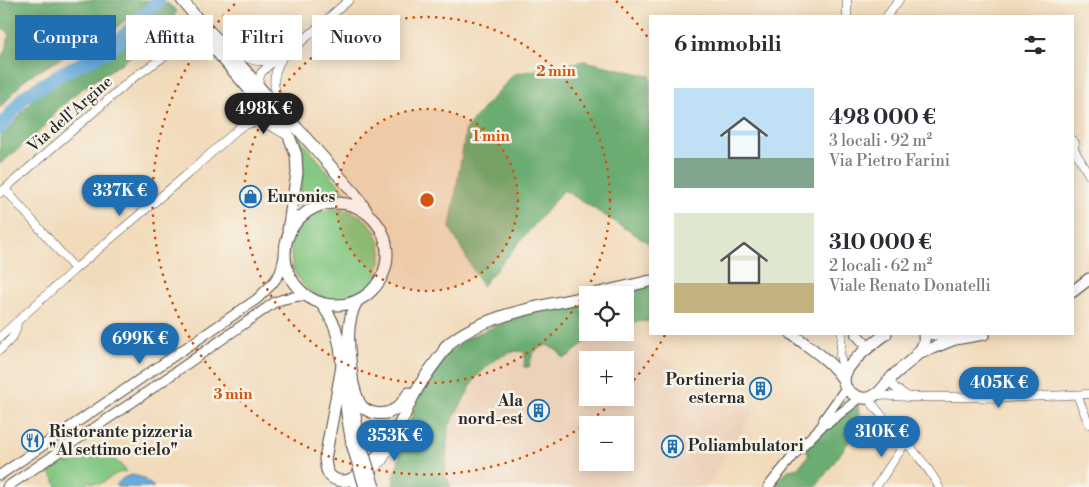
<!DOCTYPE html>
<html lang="it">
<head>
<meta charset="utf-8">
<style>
	body { margin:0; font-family:"Libre Bodoni",serif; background:#f7f7f7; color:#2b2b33; height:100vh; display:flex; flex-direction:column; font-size:19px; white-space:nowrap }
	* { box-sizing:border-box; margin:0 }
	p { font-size:16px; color:#7c7c81 }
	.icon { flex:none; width:28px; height:28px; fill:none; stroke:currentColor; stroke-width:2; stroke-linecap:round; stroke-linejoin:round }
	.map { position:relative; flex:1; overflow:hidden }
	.details { position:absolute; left:649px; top:15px; width:425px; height:320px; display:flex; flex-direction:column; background:#fff; border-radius:0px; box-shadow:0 2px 12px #0003 }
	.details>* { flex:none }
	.guide { position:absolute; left:15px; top:15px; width:475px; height:45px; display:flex; gap:10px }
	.tools { position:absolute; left:579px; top:286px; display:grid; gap:10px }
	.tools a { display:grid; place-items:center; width:55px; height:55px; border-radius:0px; background:#fff; box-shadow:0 2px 12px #0003; font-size:25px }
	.price { position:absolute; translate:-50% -42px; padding:0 11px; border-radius:18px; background:#1f6fb2; color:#fff; font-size:16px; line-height:32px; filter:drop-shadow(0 1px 2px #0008) }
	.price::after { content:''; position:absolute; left:50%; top:30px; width:15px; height:11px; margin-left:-8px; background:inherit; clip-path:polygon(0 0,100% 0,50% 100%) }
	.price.selected { background:#222; color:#fff }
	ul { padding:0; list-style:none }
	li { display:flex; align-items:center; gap:15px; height:125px; padding:0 25px }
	li span { display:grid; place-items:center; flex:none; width:140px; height:100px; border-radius:0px; color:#555 }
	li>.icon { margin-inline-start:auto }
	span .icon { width:60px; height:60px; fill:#fffc; stroke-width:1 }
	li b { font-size:21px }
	h2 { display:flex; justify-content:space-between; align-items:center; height:60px; padding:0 25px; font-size:21px }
	.pill { padding:0 18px; border-radius:0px; background:#fff; box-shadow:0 2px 12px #0003; font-size:18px; line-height:45px }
	.pill.selected { background:#1f6fb2; color:#fff }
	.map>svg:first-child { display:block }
	.built { fill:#edd2ba; fill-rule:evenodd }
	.green { fill:#84c883; stroke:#587a57 }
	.forest { fill:#6bac71; stroke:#4b6c4e }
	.water { fill:#66acdd; stroke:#486c84 }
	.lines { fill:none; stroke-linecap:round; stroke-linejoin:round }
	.river { stroke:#66acdd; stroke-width:14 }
	.minor-casing { stroke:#494541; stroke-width:9 }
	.tertiary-casing { stroke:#494541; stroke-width:11 }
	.secondary-casing { stroke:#494541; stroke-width:12 }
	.primary-casing { stroke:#494541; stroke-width:13 }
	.minor { stroke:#fff; stroke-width:8 }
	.tertiary { stroke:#fff; stroke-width:9 }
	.secondary { stroke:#fff; stroke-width:10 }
	.primary { stroke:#fff; stroke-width:11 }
	.primary-bridge-casing { stroke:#494541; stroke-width:13; stroke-linecap:butt }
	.primary-bridge { stroke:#fff; stroke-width:11 }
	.ring { fill:none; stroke:#d5540f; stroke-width:2.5; stroke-dasharray:2.5 5 }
	.labels { text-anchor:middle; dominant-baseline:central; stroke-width:5; stroke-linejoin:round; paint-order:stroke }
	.street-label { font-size:16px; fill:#2b2b2b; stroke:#f7f3e8 }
	.poi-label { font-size:16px; font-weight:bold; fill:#2b2b2b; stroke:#f7f3e8; text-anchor:start }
	.centre { fill:#d5540f; stroke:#f7f3e8; stroke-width:2.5 }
	.ring-label { font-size:15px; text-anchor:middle; font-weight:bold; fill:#d5540f; stroke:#f7f3e8; stroke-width:5; stroke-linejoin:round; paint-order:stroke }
</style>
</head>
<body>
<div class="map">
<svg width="1089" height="487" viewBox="0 0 1089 487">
	<rect width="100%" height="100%" fill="#f7f3e8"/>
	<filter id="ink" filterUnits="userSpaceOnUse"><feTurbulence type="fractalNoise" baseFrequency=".02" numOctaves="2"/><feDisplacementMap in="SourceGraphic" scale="10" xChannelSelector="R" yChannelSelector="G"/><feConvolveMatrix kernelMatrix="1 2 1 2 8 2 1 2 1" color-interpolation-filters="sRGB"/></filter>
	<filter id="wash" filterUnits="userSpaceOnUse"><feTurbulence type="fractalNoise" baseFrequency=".0096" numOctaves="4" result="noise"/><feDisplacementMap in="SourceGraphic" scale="20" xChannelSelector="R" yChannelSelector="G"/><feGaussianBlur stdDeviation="1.12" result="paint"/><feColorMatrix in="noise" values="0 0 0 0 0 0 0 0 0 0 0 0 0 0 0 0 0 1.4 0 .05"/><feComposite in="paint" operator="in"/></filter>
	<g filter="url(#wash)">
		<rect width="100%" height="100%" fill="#f2dbbb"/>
		<path class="built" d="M530 341 639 344 755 410 707 487H453L442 479 445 428 482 362ZM588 360H625V398H588ZM588 425H625V462H588Z"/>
		<g class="green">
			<path d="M295 133 347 194C325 194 316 193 297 206L303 174 302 153Z"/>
			<circle cx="336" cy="254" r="45"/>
			<path d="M98 444 126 470 125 472C116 472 108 479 100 484L88 482 82 487H57L55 481 48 470 61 461 70 464Z"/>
		</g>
		<g class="forest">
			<polygon points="0,0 151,0 114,29 26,78 0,108 0,59 7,47 9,32 0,28"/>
			<polygon points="167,3 177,11 167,28 123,62 80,90 57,110 46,125 33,137 0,164 0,136 10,128 43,87 117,47"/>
			<polygon points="584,61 650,76 650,244 564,190 482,286 450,228 466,128 514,74"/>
			<polygon points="650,286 650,321 636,322 625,324 625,295 590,295"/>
			<path d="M587 296 588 332 596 333 569 356 563 358 558 351 547 345C533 350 532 354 529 367H524L525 352 516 351 498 357 476 377 448 428 445 475 451 487H393L394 477 413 411 434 364 467 338 546 305Z"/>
			<path d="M858 404 860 421 851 439 816 487H774L788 470 798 468 809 454 805 449C818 431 840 417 858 404Z"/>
		</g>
		<polygon class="water" points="132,475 141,477 154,487 118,487 116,485 123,478"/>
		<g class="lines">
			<polyline class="river" points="0,128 24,97 64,72 110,50 159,0"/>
		</g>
	</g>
	<g filter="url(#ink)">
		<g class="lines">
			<defs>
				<g id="minor">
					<polyline points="847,16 847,0"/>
					<polyline points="887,16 899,0"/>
					<path d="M223 38C238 52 250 67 273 59"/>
					<path d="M282 58C270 79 272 92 287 111"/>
					<polyline points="257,86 261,73 269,65 300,43 349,0"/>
					<path d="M239 128C258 117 269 125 286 135"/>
					<polyline points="1072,140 1075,143 1074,149 1089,175"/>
					<polyline points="5,189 75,269"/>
					<polyline points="0,193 133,78 165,56 180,48 192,45 204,46 217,52"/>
					<polyline points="842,334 840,355 842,365"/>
					<path d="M0 337 75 269 190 172 238 129C249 115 250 105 248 88"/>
					<path d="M0 350C10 340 16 337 17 322"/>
					<polyline points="890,379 894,387 907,396"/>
					<polyline points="876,395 909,397 953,397 1006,398 1089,394"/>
					<polyline points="1077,395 1089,424"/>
					<path d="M868 398C890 429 921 453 939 487"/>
					<polyline points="354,487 382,462 395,440"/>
					<polyline points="876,487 906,442"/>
				</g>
				<g id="tertiary">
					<polyline points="823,424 824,419 846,388"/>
					<polyline points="0,475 257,299 272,284 280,273 284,257"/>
					<path d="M7 487 140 397 275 302C285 298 294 296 306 296"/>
					<polyline points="768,487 799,449 822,426 823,424 828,423 861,397"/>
				</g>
				<polyline id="secondary" points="856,334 868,347"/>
				<g id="primary">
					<polyline points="182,0 200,22 224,46 285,117 297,128 355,194 366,210"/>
					<polyline points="207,35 217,52 248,88 278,121 289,136 296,155 297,173 288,230"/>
					<circle cx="336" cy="254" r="51"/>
					<polyline points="1072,292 1089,279"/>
					<polyline points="590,295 650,281"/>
					<path d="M357 301C343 326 350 357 353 384 354 394 354 405 355 415 356 424 358 433 360 442"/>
					<polyline points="321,303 329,315 335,327 340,346 347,414 352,444"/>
					<path d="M792 334C810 348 832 361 844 381"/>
					<path d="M886 334C873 344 828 374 850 392 855 396 862 399 868 398 871 398 873 396 875 395 882 391 886 383 891 378 900 368 918 358 923 345 925 342 924 337 924 334"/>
					<polyline points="932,334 955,339"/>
					<path d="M445 347C479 315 543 306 588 296"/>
					<polyline points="918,354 955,339 984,334"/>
					<path d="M342 366 325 459C326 468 327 477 337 480 348 484 356 476 364 469 383 452 393 437 405 414 408 407 411 400 415 393 425 375 438 359 450 343"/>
					<path d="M354 387C355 392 357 397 359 402 366 415 385 417 397 408 402 404 405 398 409 393"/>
				</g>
			</defs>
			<use href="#minor" class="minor-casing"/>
			<use href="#tertiary" class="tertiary-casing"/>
			<use href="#secondary" class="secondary-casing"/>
			<use href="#primary" class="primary-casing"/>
			<use href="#minor" class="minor"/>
			<use href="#tertiary" class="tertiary"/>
			<use href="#secondary" class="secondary"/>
			<use href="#primary" class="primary"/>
			<defs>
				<g id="primary-bridge">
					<polyline points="360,442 374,487"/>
					<polyline points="352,444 365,487"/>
				</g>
			</defs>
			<use href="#primary-bridge" class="primary-bridge-casing"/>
			<use href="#primary-bridge" class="primary-bridge"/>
		</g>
	</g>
	<circle cx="427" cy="200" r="91" fill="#d5540f" fill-opacity=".12"/>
	<g class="ring">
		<circle cx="427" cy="200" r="91"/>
		<circle cx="427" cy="200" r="183"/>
		<path d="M665 335A274 274 0 0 1 626 389M616 399A274 274 0 1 1 238 1M616 1A274 274 0 0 1 649 39"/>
	</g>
	<defs>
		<symbol id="shop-ring" viewBox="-11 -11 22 22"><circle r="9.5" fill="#f7f3e8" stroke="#1f6fb2" stroke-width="1.5"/><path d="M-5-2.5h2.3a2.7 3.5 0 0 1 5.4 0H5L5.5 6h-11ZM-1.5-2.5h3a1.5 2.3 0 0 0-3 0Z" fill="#1f6fb2"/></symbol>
		<symbol id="building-ring" viewBox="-11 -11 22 22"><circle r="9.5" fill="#f7f3e8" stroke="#1f6fb2" stroke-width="1.5"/><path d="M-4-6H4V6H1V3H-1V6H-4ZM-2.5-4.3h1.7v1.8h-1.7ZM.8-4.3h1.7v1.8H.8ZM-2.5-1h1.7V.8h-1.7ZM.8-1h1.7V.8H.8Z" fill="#1f6fb2"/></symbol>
		<symbol id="restaurant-ring" viewBox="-11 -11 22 22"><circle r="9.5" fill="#f7f3e8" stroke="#1f6fb2" stroke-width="1.5"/><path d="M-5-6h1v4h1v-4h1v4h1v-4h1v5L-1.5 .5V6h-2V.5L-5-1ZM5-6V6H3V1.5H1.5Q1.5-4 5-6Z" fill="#1f6fb2"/></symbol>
	</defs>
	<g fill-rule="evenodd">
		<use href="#shop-ring" x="238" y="184" width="25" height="25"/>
		<use href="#building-ring" x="748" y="376" width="25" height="25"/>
		<use href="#building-ring" x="526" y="398" width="25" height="25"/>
		<use href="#restaurant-ring" x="20" y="428" width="25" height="25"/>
		<use href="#building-ring" x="660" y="434" width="25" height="25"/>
	</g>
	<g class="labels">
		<g class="street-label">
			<text transform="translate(70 114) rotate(-41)">Via dell'Argine</text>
		</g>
		<g class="poi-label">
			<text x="267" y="197">Euronics</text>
			<text x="745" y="380" text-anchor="end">Portineria<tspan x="745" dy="18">esterna</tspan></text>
			<text x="523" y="401" text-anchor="end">Ala<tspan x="523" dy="18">nord-est</tspan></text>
			<text x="49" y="432">Ristorante pizzeria<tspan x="49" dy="18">"Al settimo cielo"</tspan></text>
			<text x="688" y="446">Poliambulatori</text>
		</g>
	</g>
	<circle cx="427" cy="200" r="8" class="centre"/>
	<g class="ring-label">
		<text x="556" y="76">2 min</text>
		<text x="491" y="141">1 min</text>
		<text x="233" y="399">3 min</text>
	</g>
</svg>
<div class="tools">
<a><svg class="icon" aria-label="locate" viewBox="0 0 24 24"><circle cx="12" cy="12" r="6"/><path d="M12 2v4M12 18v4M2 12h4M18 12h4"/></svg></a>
<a>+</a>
<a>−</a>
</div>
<b class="price selected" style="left:264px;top:135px">498K €</b>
<b class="price" style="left:120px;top:217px">337K €</b>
<b class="price" style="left:140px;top:365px">699K €</b>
<b class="price" style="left:999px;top:409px">405K €</b>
<b class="price" style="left:882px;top:458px">310K €</b>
<b class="price" style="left:395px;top:462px">353K €</b>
<div class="guide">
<a class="pill selected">Compra</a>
<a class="pill">Affitta</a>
<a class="pill">Filtri</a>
<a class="pill">Nuovo</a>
</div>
<section class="details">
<h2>6 immobili<svg class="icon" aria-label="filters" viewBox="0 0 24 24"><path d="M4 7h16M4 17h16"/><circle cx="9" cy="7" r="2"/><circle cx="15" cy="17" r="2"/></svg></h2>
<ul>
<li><span style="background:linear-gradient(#bfe0f5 70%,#7fa58c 0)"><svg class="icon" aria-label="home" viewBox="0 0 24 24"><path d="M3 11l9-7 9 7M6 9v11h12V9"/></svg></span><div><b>498 000 €</b><p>3 locali · 92 m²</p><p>Via Pietro Farini</p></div></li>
<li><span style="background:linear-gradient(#dfe7d0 70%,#c2b280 0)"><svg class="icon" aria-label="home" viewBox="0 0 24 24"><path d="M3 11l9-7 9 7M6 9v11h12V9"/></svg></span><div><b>310 000 €</b><p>2 locali · 62 m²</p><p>Viale Renato Donatelli</p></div></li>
</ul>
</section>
</div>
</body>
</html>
